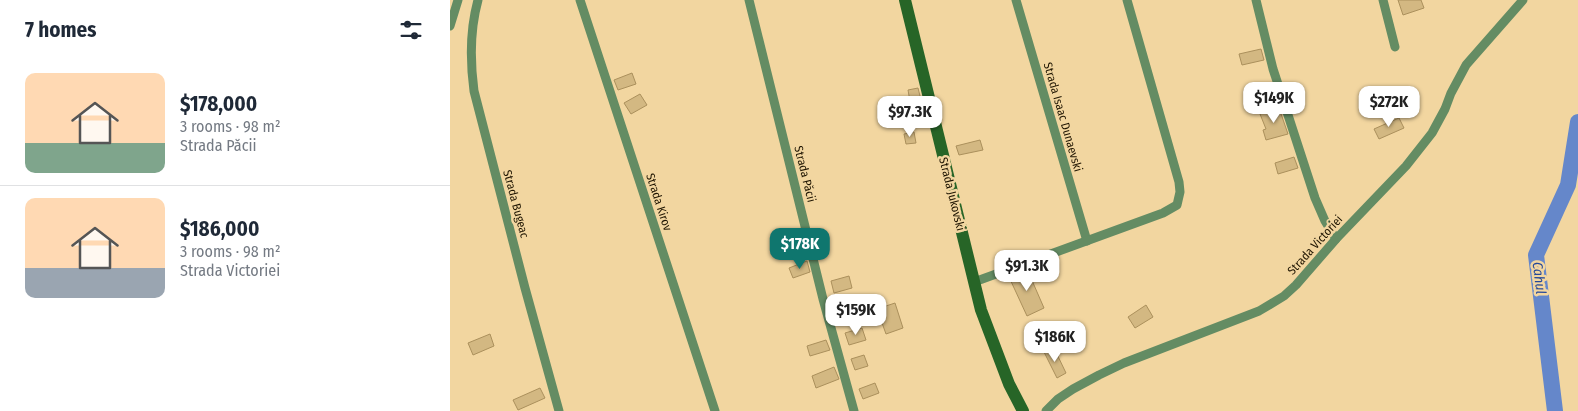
<!DOCTYPE html>
<html lang="en">
<head>
<meta charset="utf-8">
<style>
	body { margin:0; font-family:"Fira Sans Condensed",sans-serif; background:#f6f6f7; color:#1f2937; height:100vh; display:flex; flex-direction:column; font-size:19px; white-space:nowrap }
	* { box-sizing:border-box; margin:0 }
	p { font-size:16px; color:#747a83 }
	.icon { flex:none; width:28px; height:28px; fill:none; stroke:currentColor; stroke-width:2; stroke-linecap:round; stroke-linejoin:round }
	.map { position:relative; flex:1; overflow:hidden }
	.panel { display:flex; flex-direction:column; background:#fff; width:450px }
	.panel>* { flex:none }
	.price { position:absolute; translate:-50% -42px; padding:0 11px; border-radius:10px; background:#fff; color:#222; font-size:16px; line-height:32px; filter:drop-shadow(0 1px 2px #0008) }
	.price::after { content:''; position:absolute; left:50%; top:30px; width:15px; height:11px; margin-left:-8px; background:inherit; clip-path:polygon(0 0,100% 0,50% 100%) }
	.price.selected { background:#0f766e; color:#fff }
	ul { padding:0; list-style:none }
	li { display:flex; align-items:center; gap:15px; height:125px; padding:0 25px }
	li+li { border-top:1px solid #e0e1e3 }
	li span { display:grid; place-items:center; flex:none; width:140px; height:100px; border-radius:10px; color:#555 }
	li>.icon { margin-inline-start:auto }
	span .icon { width:60px; height:60px; fill:#fffc; stroke-width:1 }
	li b { font-size:21px }
	h2 { display:flex; justify-content:space-between; align-items:center; height:60px; padding:0 25px; font-size:21px }
	main { display:flex; flex:1; min-height:0 }
	.map>svg:first-child { display:block }
	.lines { fill:none; stroke-linecap:round; stroke-linejoin:round }
	.river { stroke:#6587ca; stroke-width:16 }
	.building { fill:#d3b882; stroke:#ab905c }
	.street { stroke:#648c63; stroke-width:9 }
	.secondary { stroke:#276527; stroke-width:12 }
	.labels { text-anchor:middle; dominant-baseline:central; stroke-width:5; stroke-linejoin:round; paint-order:stroke }
	.street-label { font-size:12px; fill:#1e1401; stroke:#f2d6a0 }
	.water-label { font-size:14px; font-style:italic; fill:#244899; stroke:#f2d6a0 }
</style>
</head>
<body>
<main>
<section class="panel">
<h2>7 homes<svg class="icon" aria-label="filters" viewBox="0 0 24 24"><path d="M4 7h16M4 17h16"/><circle cx="9" cy="7" r="2"/><circle cx="15" cy="17" r="2"/></svg></h2>
<ul>
<li><span style="background:linear-gradient(#ffd9b3 70%,#7fa58c 0)"><svg class="icon" aria-label="home" viewBox="0 0 24 24"><path d="M3 11l9-7 9 7M6 9v11h12V9"/></svg></span><div><b>$178,000</b><p>3 rooms · 98 m²</p><p>Strada Păcii</p></div></li>
<li><span style="background:linear-gradient(#ffd9b3 70%,#9aa5b1 0)"><svg class="icon" aria-label="home" viewBox="0 0 24 24"><path d="M3 11l9-7 9 7M6 9v11h12V9"/></svg></span><div><b>$186,000</b><p>3 rooms · 98 m²</p><p>Strada Victoriei</p></div></li>
</ul>
</section>
<div class="map">
<svg width="1128" height="411" viewBox="0 0 1128 411">
	<rect width="100%" height="100%" fill="#f2d6a0"/>
	<g class="lines">
		<polyline class="river" points="1105,411 1086,255 1118,185 1128,122"/>
	</g>
	<g class="building">
		<polygon points="948,0 971,0 974,8 953,15"/>
		<polygon points="811,49 814,60 792,65 789,54"/>
		<polygon points="182,73 186,84 168,90 164,80"/>
		<polygon points="468,88 472,104 461,107 458,90"/>
		<polygon points="190,94 197,105 181,114 174,103"/>
		<polygon points="829,108 838,134 816,140 813,130 816,129 810,114"/>
		<polygon points="949,118 954,128 929,139 924,129"/>
		<polygon points="464,132 466,143 456,144 454,134"/>
		<polygon points="530,140 533,150 509,155 506,146"/>
		<polygon points="844,157 848,168 828,174 825,163"/>
		<polygon points="351,234 354,247 328,254 325,242"/>
		<polygon points="357,261 360,272 343,278 339,268"/>
		<polygon points="577,269 594,308 577,316 559,277"/>
		<polygon points="399,276 402,288 384,293 381,281"/>
		<polygon points="412,301 415,313 392,319 388,307"/>
		<polygon points="445,303 453,328 436,334 427,309"/>
		<polygon points="696,305 703,317 685,328 678,317"/>
		<polygon points="412,328 416,340 399,345 395,333"/>
		<polygon points="40,334 44,346 23,355 18,343"/>
		<polygon points="376,340 380,350 360,356 357,346"/>
		<polygon points="604,348 616,373 607,378 594,352"/>
		<polygon points="414,355 418,366 405,370 401,359"/>
		<polygon points="384,367 389,379 366,388 362,376"/>
		<polygon points="425,383 429,393 413,399 409,389"/>
		<polygon points="90,388 95,398 68,410 63,400"/>
	</g>
	<g class="lines">
		<g class="street">
			<path d="M28 0C20 29 20 61 24 91L75 288 109 411"/>
			<polyline points="130,0 265,411"/>
			<polyline points="299,0 373,299 404,411"/>
			<polyline points="566,0 637,241"/>
			<polyline points="806,0 823,69 865,198 875,221 886,239"/>
			<polyline points="933,0 945,47"/>
			<polyline points="0,26 8,0"/>
			<polyline points="524,282 713,213 727,205 730,192 729,182 677,0"/>
			<polyline points="596,411 608,399 623,389 649,375 674,363 809,311 834,296 846,285 886,239 956,166 982,133 995,109 1001,93 1016,65 1073,0"/>
		</g>
		<polyline class="secondary" points="455,0 531,310 559,384 573,411"/>
	</g>
	<g class="labels">
		<g class="street-label">
			<text transform="translate(613 117) rotate(74)">Strada Isaac Dunaevski</text>
			<text transform="translate(355 174) rotate(76)">Strada Păcii</text>
			<text transform="translate(502 194) rotate(76)">Strada Jukovski</text>
			<text transform="translate(209 202) rotate(72)">Strada Kirov</text>
			<text transform="translate(66 204) rotate(75)">Strada Bugeac</text>
			<text transform="translate(865 245) rotate(-48)">Strada Victoriei</text>
		</g>
		<g class="water-label">
			<text transform="translate(1089 278) rotate(83)">Cahul</text>
		</g>
	</g>
</svg>
<b class="price" style="left:824px;top:124px">$149K</b>
<b class="price" style="left:939px;top:128px">$272K</b>
<b class="price" style="left:460px;top:138px">$97.3K</b>
<b class="price selected" style="left:350px;top:270px">$178K</b>
<b class="price" style="left:577px;top:292px">$91.3K</b>
<b class="price" style="left:406px;top:336px">$159K</b>
<b class="price" style="left:605px;top:363px">$186K</b>
</div>
</main>
</body>
</html>
